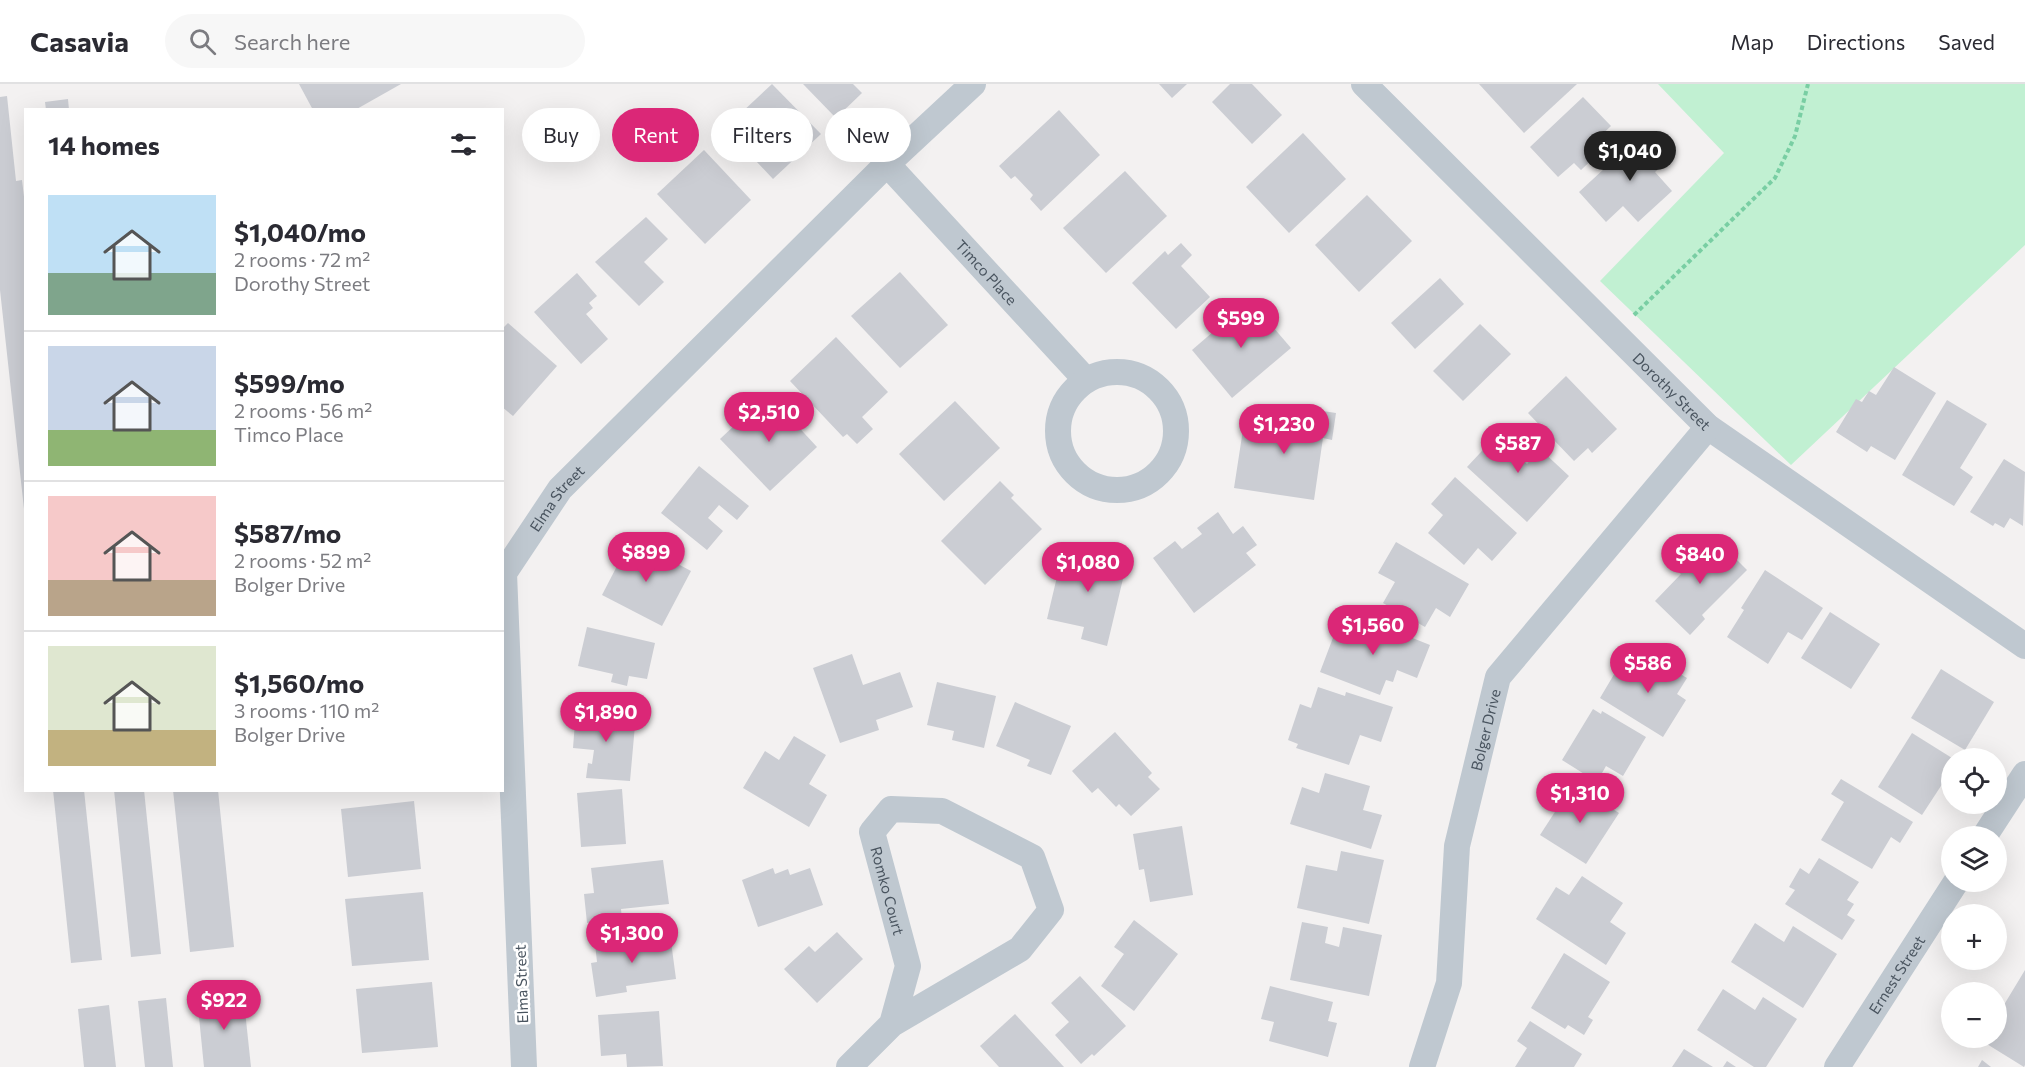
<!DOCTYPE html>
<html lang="en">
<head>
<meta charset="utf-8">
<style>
	body { margin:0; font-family:Commissioner,sans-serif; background:#f7f7f7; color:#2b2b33; height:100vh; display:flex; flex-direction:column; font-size:22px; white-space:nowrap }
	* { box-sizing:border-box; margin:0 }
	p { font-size:20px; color:#7c7c81 }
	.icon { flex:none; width:33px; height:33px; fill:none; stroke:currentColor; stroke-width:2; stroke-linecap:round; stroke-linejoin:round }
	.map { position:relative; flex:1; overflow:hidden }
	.panel { position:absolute; left:24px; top:24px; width:480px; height:684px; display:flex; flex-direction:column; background:#fff; border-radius:0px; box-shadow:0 6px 24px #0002 }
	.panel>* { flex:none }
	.banner { position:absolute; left:522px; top:24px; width:570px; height:54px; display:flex; gap:12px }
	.buttons { position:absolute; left:1941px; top:664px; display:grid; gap:12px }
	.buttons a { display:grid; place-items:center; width:66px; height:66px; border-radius:50%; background:#fff; box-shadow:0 6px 24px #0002; font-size:30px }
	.price { position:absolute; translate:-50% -51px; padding:0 14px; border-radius:21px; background:#db2777; color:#fff; font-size:20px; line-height:39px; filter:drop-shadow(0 2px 3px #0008) }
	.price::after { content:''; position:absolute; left:50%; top:36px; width:18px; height:14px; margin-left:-9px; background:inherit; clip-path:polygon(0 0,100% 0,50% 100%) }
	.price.selected { background:#222; color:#fff }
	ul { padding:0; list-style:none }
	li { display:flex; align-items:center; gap:18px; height:150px; padding:0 24px }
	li+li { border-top:2px solid #e1e1e2 }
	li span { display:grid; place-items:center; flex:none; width:168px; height:120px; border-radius:0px; color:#555 }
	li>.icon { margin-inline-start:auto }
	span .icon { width:72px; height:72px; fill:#fffc; stroke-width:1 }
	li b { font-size:26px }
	h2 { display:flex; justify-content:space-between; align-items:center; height:72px; padding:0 24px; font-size:26px }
	.chip { padding:0 21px; border-radius:27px; background:#fff; box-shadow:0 6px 24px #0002; font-size:21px; line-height:54px }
	.chip.selected { background:#db2777; color:#fff }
	header { display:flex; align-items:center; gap:36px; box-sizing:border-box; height:84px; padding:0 30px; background:#fff; border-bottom:2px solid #e1e1e2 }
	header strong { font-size:28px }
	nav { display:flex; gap:33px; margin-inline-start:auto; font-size:21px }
	.search { width:420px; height:54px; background:#f7f7f7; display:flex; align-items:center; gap:15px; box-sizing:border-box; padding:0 21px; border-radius:33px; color:#7c7c81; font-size:22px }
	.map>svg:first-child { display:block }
	.green { fill:#c1f0d2 }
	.building { fill:#cbcdd3 }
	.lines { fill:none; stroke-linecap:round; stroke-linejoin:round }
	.path { stroke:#79cea3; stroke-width:4; stroke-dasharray:4.5 3; stroke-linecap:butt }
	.minor { stroke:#bfc8d0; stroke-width:26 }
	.labels { text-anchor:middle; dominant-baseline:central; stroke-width:5; stroke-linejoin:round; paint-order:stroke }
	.street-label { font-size:15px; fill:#49545f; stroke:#fff }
</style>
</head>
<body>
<header>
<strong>Casavia</strong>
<div class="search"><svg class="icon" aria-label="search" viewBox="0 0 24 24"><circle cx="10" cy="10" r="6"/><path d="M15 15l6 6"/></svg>Search here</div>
<nav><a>Map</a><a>Directions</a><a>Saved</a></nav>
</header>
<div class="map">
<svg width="2025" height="983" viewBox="0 0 2025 983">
	<rect width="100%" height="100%" fill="#f3f1f1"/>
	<polygon class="green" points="1658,0 2025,0 2025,161 1791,381 1600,197 1724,69"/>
	<g class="building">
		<polygon points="299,0 401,0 355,26 313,26"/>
		<polygon points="772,0 821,50 773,95 725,44"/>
		<polygon points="803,0 853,0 862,9 836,34"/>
		<polygon points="1159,0 1187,0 1172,14"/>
		<polygon points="1230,0 1252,0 1282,31 1252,60 1212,18"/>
		<polygon points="1479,0 1577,0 1524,49"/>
		<polygon points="7,12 16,97 22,96 26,129 24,425 0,206 0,13"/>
		<polygon points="1583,13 1611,42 1593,59 1601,67 1581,86 1574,79 1558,93 1530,63"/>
		<polygon points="68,15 69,26 46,26 45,18"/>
		<polygon points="1059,26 1100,71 1041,127 1030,115 1033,111 1015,92 1011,95 999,82"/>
		<polygon points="1644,48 1669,75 1655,88 1672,107 1638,138 1623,122 1606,138 1579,108"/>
		<polygon points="1303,49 1346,95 1289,149 1246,103"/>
		<polygon points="704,66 751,116 705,160 657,110"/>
		<polygon points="1125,87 1167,132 1106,189 1063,144"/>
		<polygon points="1367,111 1412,157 1359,208 1315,161"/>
		<polygon points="646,133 668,155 644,178 664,198 639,222 595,178"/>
		<polygon points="1181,159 1192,171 1181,182 1210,213 1176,245 1132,199 1165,167 1168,171"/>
		<polygon points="900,188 948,241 900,284 851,232"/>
		<polygon points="577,189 597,212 589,219 593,224 586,230 608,255 581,280 534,228"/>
		<polygon points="1440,194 1464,220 1415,265 1391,239"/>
		<polygon points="1250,216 1291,264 1232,314 1192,266"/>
		<polygon points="508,239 557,282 513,332 502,323 502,245"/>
		<polygon points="1480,240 1511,270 1463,317 1433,287"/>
		<polygon points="836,253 888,308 862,333 873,345 857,360 847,350 843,353 790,297"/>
		<polygon points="1894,283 1936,309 1895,376 1871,362 1867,368 1836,348 1856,315 1862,318 1869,307 1876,311"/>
		<polygon points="1566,292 1617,345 1592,369 1588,364 1574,377 1528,329"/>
		<polygon points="768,310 817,363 770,407 720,355"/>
		<polygon points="1947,316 1987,340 1960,384 1973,393 1954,422 1902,391"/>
		<polygon points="955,317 1000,364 944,417 899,370"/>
		<polygon points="1297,323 1336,329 1332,356 1323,354 1314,416 1234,404 1244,339 1293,346"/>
		<polygon points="1507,340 1526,359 1516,370 1527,380 1540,365 1569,392 1527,438 1467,383"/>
		<polygon points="2004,375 2025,388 2023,442 2010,434 2004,444 1995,439 1993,442 1970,428"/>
		<polygon points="699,382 749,422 737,436 719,421 708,434 723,447 707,466 661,429"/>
		<polygon points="1455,393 1517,449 1492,477 1478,464 1464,481 1428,449 1443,431 1431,420"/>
		<polygon points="1000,397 1014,411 1011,414 1042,445 985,501 941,457"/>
		<polygon points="1218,428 1233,450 1243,442 1257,461 1246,469 1256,481 1194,529 1153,474 1175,457 1182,465 1202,450 1197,444"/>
		<polygon points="1715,454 1747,486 1702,531 1705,535 1690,551 1655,517 1681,490 1676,486 1691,471 1695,474"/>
		<polygon points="631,455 691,487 662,542 602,511"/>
		<polygon points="1396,458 1469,500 1450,533 1436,524 1425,543 1383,519 1395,498 1378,489"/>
		<polygon points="1064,463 1127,478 1107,562 1081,555 1084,543 1047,535"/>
		<polygon points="1765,486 1823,524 1802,556 1788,548 1768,580 1727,553 1744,526 1741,524"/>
		<polygon points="1830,528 1880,560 1851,605 1801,574"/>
		<polygon points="1370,537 1430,561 1417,594 1397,586 1393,598 1386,596 1380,611 1320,588 1339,538 1365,548"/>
		<polygon points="587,543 655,559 647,595 629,592 627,602 611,598 613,590 578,582"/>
		<polygon points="1645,569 1687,594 1677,610 1686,616 1663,653 1600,614 1616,587 1630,595"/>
		<polygon points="852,570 863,601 900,588 913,623 876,636 879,646 840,659 813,584"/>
		<polygon points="1941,585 1994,618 1965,666 1911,634"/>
		<polygon points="937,598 996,612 984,664 952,656 954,647 927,641"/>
		<polygon points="1318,603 1345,612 1346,608 1393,623 1381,658 1360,651 1349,681 1296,664 1298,660 1288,656 1300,620 1311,624"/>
		<polygon points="1015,618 1071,642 1051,691 1027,682 1030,676 996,662"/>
		<polygon points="576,625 636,630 630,697 586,694 588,679 592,680 594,666 573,664"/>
		<polygon points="1593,625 1601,630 1602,627 1646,653 1623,692 1606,682 1597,698 1562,676"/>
		<polygon points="1115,648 1152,689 1148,693 1160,705 1131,732 1119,720 1116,723 1098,704 1092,709 1072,687"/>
		<polygon points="1912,649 1952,674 1952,685 1922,731 1878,703"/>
		<polygon points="794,652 826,671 809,700 827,711 809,743 743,704 765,667 779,676"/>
		<polygon points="1325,689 1370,702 1363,726 1382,731 1371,765 1290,740 1302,703 1319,709"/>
		<polygon points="1841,695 1913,738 1900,759 1891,753 1872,785 1821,756 1844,718 1831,710"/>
		<polygon points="1573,700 1619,729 1586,780 1540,751"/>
		<polygon points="622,705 626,760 581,763 577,709"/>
		<polygon points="53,706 84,706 102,876 71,879"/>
		<polygon points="114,706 144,706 161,870 131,873"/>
		<polygon points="173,706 218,706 234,863 190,868"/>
		<polygon points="414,717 421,785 348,793 341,725"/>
		<polygon points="1182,742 1193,811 1150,818 1144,785 1139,786 1133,750"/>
		<polygon points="1341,767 1384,776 1369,840 1297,824 1306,781 1337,787"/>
		<polygon points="1819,774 1859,798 1847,816 1854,820 1847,831 1855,836 1842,856 1785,820 1795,806 1789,803 1800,784 1809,790"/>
		<polygon points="663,776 669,820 621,825 622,835 587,839 584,810 594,809 591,784"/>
		<polygon points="773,784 775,790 788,785 790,791 810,784 823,821 758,843 742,796"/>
		<polygon points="1582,792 1623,819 1610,838 1626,849 1606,881 1536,835 1556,803 1569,811"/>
		<polygon points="423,808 429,876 352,882 345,815"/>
		<polygon points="1134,836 1178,870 1134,927 1101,902 1124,870 1114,863"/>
		<polygon points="1302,838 1328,843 1325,859 1339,863 1343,843 1382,851 1369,912 1290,896"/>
		<polygon points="1755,839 1784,858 1793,842 1837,870 1803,924 1731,878"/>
		<polygon points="837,848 863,875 817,919 784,885 809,862 815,868"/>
		<polygon points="670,850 676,895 626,902 627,908 596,913 591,879 597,878 595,860"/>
		<polygon points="1564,869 1610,898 1588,933 1593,936 1584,951 1568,941 1565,945 1531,924"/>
		<polygon points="2025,886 2025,981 2024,983 1982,957 1984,954 1996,954 1996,934"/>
		<polygon points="1080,892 1126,942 1094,972 1092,970 1081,980 1055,951 1069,938 1051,919"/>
		<polygon points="432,898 438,963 362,969 356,905"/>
		<polygon points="1270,902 1333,918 1328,937 1337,939 1328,973 1269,957 1274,938 1261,935"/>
		<polygon points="1723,905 1755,926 1763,913 1797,935 1766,983 1754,983 1697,946"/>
		<polygon points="243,908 251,983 204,983 197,913"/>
		<polygon points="166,914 173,983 145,983 138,917"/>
		<polygon points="109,921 116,983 84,983 78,925"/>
		<polygon points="659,927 663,982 627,983 626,970 601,972 598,931"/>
		<polygon points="1015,930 1064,983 999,983 980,962"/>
		<polygon points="1530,937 1582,970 1574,983 1515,983 1527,964 1517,957"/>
		<polygon points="1684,965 1713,983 1672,983"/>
		<polygon points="1982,976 1991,983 1978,983"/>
		<polygon points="1727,977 1736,983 1723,983"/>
	</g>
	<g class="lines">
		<polyline class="path" points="1634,231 1775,94 1795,52 1808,0"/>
		<g class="minor">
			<path id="s1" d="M1364 0 1708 343 2025 562"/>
			<path id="s2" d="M887 80 1086 296"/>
			<circle cx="1117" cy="347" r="59"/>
			<polyline points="1984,753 2025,690"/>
			<path id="s3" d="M524 983 504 489 560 405 887 80 973 0"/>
			<path id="s4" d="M849 983 892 940 1020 865 1051 826 1032 773 942 727 891 725 872 748 908 882 892 940"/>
			<path id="s5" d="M1422 983 1449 899 1457 762 1498 593 1708 343"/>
			<path id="s6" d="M1837 983 1956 798"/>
		</g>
	</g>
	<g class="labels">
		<g class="street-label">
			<text stroke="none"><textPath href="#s2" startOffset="147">Timco Place</textPath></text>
			<text stroke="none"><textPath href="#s1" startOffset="435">Dorothy Street</textPath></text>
			<text stroke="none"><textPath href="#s3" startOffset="586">Elma Street</textPath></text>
			<text stroke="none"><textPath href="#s5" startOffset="345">Bolger Drive</textPath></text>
			<text stroke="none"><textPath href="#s4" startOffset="558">Romko Court</textPath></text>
			<text stroke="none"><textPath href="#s6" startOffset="110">Ernest Street</textPath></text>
			<text transform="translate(521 900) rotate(-92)">Elma Street</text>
		</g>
	</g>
</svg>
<div class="buttons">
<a><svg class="icon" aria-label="locate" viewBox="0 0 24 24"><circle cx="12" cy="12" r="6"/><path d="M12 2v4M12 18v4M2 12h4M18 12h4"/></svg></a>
<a><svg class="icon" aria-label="layers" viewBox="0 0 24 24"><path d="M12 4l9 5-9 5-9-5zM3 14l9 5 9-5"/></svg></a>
<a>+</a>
<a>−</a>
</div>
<b class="price selected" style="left:1630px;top:98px">$1,040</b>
<b class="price" style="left:1241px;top:265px">$599</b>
<b class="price" style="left:769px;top:359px">$2,510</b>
<b class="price" style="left:1284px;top:371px">$1,230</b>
<b class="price" style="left:1518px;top:390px">$587</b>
<b class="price" style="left:646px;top:499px">$899</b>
<b class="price" style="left:1700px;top:501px">$840</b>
<b class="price" style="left:1088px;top:509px">$1,080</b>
<b class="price" style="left:1373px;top:572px">$1,560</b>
<b class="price" style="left:1648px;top:610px">$586</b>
<b class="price" style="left:606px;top:659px">$1,890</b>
<b class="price" style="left:1580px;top:740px">$1,310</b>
<b class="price" style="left:632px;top:880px">$1,300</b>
<b class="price" style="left:224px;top:947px">$922</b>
<div class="banner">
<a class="chip">Buy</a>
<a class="chip selected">Rent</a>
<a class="chip">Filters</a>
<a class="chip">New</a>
</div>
<section class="panel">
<h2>14 homes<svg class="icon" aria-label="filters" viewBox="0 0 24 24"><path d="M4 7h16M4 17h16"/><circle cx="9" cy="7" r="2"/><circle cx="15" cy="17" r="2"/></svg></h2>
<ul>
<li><span style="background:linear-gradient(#bfe0f5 65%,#7fa58c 0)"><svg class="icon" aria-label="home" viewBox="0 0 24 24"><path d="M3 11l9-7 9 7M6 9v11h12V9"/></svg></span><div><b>$1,040/mo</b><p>2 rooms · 72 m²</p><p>Dorothy Street</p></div></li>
<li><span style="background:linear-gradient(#c9d6e8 70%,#8fb573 0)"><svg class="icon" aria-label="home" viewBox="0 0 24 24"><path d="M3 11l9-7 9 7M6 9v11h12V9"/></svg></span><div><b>$599/mo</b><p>2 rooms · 56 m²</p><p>Timco Place</p></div></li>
<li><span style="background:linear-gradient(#f6c9c9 70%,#b9a48a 0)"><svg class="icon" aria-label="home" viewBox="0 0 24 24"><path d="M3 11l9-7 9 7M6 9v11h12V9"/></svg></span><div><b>$587/mo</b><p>2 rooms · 52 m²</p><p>Bolger Drive</p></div></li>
<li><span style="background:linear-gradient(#dfe7d0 70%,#c2b280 0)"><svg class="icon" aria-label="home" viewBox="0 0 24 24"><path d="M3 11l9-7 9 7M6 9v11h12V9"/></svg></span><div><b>$1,560/mo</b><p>3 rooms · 110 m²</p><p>Bolger Drive</p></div></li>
</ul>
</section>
</div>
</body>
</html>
